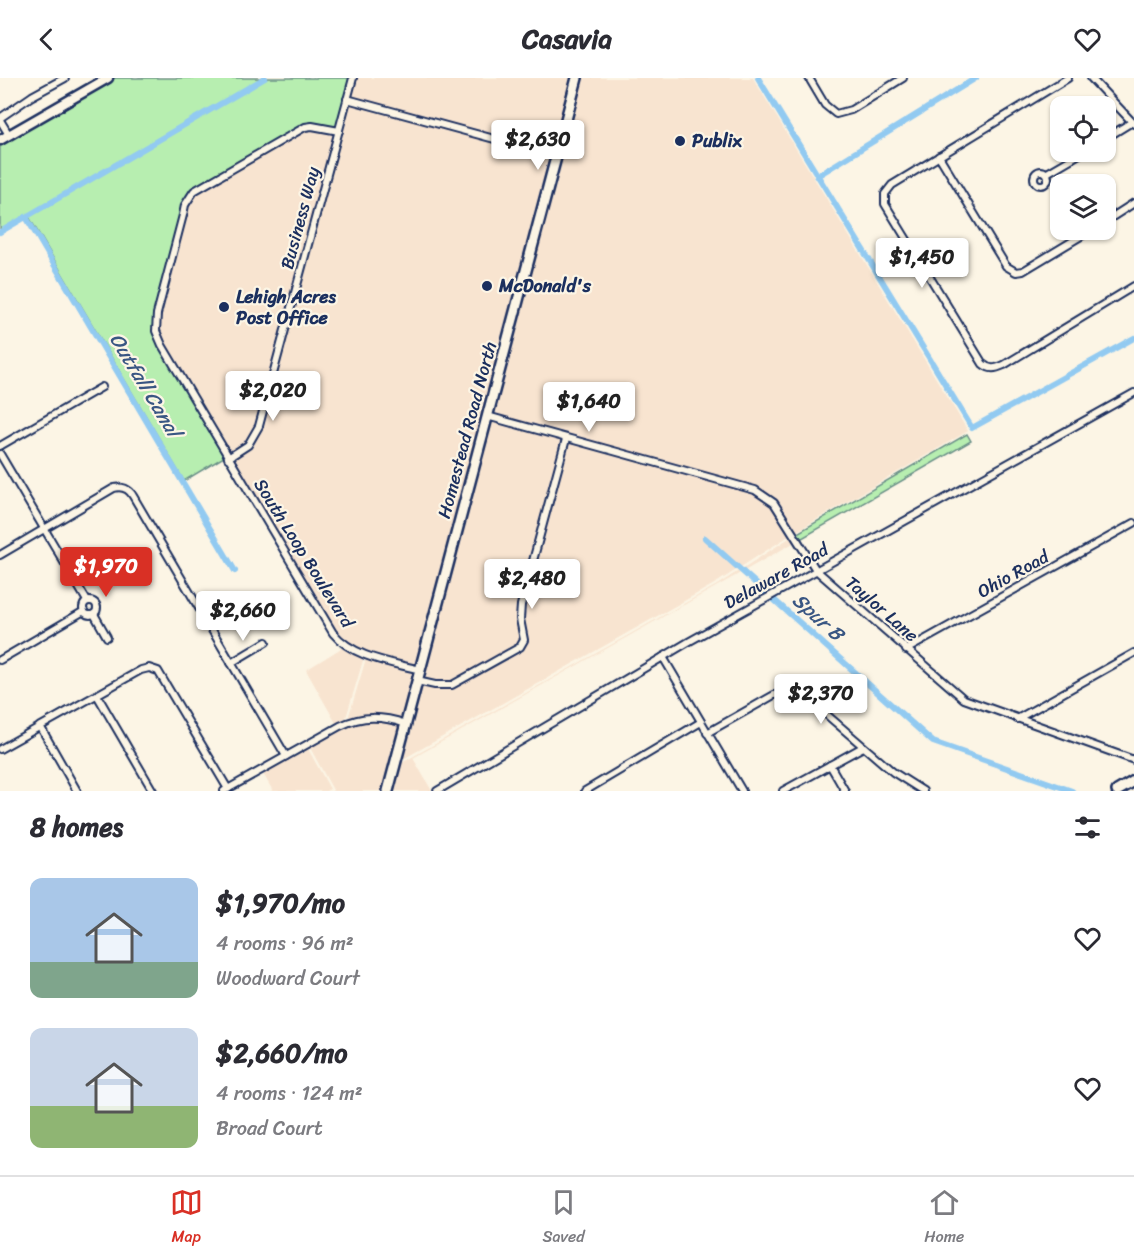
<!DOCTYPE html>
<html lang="en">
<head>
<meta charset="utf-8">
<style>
	body { margin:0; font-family:Sriracha,sans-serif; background:#f2f2f3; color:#2b2b33; height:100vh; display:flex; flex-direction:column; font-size:22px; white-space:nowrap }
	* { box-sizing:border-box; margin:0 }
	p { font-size:20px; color:#7c7c81 }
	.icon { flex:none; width:33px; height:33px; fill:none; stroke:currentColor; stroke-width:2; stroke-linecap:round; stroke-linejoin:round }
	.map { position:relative; height:713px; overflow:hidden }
	.panel { display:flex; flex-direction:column; background:#fff; flex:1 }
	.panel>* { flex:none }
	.tools { position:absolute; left:1050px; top:18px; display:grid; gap:12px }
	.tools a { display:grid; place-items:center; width:66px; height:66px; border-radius:12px; background:#fff; box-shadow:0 2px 4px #0004; font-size:30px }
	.price { position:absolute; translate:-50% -51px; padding:0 14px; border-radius:6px; background:#fff; color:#222; font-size:20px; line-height:39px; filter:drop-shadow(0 2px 3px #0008) }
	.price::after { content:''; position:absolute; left:50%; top:36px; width:18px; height:14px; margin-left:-9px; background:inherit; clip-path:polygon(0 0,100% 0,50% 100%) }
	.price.active { background:#d93025; color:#fff }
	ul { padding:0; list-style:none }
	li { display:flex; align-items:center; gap:18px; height:150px; padding:0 30px }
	li span { display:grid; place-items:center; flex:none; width:168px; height:120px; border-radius:12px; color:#555 }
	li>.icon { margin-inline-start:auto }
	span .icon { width:72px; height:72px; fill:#fffc; stroke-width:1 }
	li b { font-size:26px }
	h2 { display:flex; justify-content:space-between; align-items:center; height:72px; padding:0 30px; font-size:26px }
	header { display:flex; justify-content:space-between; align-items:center; height:78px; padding:0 30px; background:#fff; font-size:27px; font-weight:700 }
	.tab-bar { display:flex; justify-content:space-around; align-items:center; height:84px; border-top:2px solid #e1e1e2; background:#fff; font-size:16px; color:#7c7c81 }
	.tab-bar a { display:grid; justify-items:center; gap:3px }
	.tab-bar .active { color:#d93025 }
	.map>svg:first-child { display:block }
	.built { fill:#f8e4d0 }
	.green { fill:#b7eeb0; stroke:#698e87; stroke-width:1.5 }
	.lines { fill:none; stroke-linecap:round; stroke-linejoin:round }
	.canal { stroke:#92caf1; stroke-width:6 }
	.minor-casing { stroke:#1b2f5e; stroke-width:10 }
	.tertiary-casing { stroke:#1b2f5e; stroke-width:13 }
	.secondary-casing { stroke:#1b2f5e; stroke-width:14 }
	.minor { stroke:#fcf5e5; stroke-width:6 }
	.tertiary { stroke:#fcf5e5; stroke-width:8 }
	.secondary { stroke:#fcf5e5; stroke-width:9 }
	.poi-dot { fill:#1b2f5e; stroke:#fcf5e5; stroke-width:2 }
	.labels { text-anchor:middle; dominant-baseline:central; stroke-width:4.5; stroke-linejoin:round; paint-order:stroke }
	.poi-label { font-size:18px; font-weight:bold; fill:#1b2f5e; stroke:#fcf5e5; text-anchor:start }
	.street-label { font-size:18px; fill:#1b2f5e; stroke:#fcf5e5 }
	.water-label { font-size:20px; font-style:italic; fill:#395683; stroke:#fcf5e5 }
</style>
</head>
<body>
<header><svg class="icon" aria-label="back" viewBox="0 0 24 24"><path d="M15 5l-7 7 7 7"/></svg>Casavia<svg class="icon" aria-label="heart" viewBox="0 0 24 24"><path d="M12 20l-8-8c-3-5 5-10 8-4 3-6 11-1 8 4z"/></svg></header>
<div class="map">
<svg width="1134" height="713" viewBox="0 0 1134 713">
	<rect width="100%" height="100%" fill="#fcf5e5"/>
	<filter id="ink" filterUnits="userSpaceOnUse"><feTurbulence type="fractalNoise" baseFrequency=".0167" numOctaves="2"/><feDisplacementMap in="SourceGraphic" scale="12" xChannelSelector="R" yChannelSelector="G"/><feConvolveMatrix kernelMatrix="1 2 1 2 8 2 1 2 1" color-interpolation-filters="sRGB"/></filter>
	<g filter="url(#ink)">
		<g class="built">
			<polygon points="353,0 753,0 968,353 792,456 716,505 396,685 388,713 332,713 333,712 308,666 347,644 367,577 337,561 162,267 155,246 189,119 305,49 339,53"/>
			<polygon points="794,457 797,463 413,680 432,713 391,713 398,687 717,507"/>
			<polygon points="343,569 364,579 345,643 337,647 306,592"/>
			<polygon points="307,669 330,711 326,713 273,713 262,694"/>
		</g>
		<g class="green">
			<polygon points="113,0 350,0 337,50 313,45 297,50 198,107 187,118 183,126 154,236 153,254 159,268 224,379 184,403 29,139 0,155 0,65"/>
			<polygon points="967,356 971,363 797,463 794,457"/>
		</g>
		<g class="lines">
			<g class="canal">
				<polyline points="758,0 972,350 1134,260"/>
				<polyline points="817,98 976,0"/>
				<polyline points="26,139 235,493"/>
				<polyline points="0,154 265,0"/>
				<polyline points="705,460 933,664 1072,713"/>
			</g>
			<defs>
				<g id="minor">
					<polyline points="809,0 825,27 836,36 851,32 903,0"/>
					<path d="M1068 0 892 107 885 116V126L983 286C990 292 995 291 1004 287L1134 208"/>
					<polyline points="1091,0 1134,46"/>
					<polyline points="347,21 557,78"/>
					<polyline points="0,40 32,18 65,0"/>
					<polyline points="0,42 9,57"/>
					<path d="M339 53 312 48 305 49 194 113 185 127 183 137 157 236 156 253 162 267 333 555C354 580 390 584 420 592"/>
					<polyline points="1106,60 1132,44"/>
					<polyline points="939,78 1003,183 1006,188 1016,194 1023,193 1091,152"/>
					<circle cx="1041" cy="100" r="7"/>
					<polyline points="1047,95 1083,74"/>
					<polyline points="1106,143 1134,125"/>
					<polyline points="487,338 755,412 774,425 816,492 964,621 1134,682"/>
					<polyline points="0,368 102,309"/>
					<polyline points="0,376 87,523"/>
					<polyline points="228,380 248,367 259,348 353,0"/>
					<path d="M0 477 114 410C122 408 129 411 133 418L286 678"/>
					<circle cx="90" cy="530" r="7"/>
					<polyline points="94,536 107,559"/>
					<polyline points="906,572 1134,445"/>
					<polyline points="663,579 742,713"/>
					<polyline points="0,582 84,533"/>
					<polyline points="231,585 266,564"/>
					<polyline points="417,603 435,607 452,607 520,569 524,562 520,541 521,527 566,361"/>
					<polyline points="97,617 153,713"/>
					<polyline points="1017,641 1134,575"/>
					<polyline points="40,648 77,713"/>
					<polyline points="707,655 774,617 792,615 805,618 893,694 923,713"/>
					<polyline points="0,671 141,592 149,590 158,593 228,711"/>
					<polyline points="830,687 845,713"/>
					<path d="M224 713 340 648C363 637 382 638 406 646"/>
					<polyline points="437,713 690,563 1134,315"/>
					<polyline points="585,713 701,644"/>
					<polyline points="783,713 863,669"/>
				</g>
				<polyline id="tertiary" points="0,62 108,0"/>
				<g id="secondary">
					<polyline points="388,713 577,0"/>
					<polyline points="1117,713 1134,703"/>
				</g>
			</defs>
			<use href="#minor" class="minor-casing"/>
			<use href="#tertiary" class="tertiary-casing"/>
			<use href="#secondary" class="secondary-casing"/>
			<use href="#minor" class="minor"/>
			<use href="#tertiary" class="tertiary"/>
			<use href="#secondary" class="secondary"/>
		</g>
	</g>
	<g class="poi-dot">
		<circle cx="680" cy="63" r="6"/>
		<circle cx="487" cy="208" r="6"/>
		<circle cx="224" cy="229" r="6"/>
	</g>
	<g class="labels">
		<g class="poi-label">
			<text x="692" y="63">Publix</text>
			<text x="499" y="208">McDonald's</text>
			<text x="236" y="219">Lehigh Acres<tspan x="236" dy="21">Post Office</tspan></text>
		</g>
		<g class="street-label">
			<text transform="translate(300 140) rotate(-75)">Business Way</text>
			<text transform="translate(467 352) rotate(-75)">Homestead Road North</text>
			<text transform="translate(304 475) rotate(58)">South Loop Boulevard</text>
			<text transform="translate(1013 496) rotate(-29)">Ohio Road</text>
			<text transform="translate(776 498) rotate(-29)">Delaware Road</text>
			<text transform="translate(882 531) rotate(41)">Taylor Lane</text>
		</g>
		<g class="water-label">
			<text transform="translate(145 307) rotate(59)">Outfall Canal</text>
			<text transform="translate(818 539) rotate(42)">Spur B</text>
		</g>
	</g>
</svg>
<div class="tools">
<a><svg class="icon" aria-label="locate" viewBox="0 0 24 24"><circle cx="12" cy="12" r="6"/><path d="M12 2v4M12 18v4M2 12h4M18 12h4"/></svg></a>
<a><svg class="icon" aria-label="layers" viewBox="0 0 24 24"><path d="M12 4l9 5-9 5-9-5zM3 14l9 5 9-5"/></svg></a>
</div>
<b class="price" style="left:538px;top:93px">$2,630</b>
<b class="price" style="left:922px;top:211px">$1,450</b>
<b class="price" style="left:273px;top:344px">$2,020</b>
<b class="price" style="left:589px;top:355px">$1,640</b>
<b class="price active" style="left:106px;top:520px">$1,970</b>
<b class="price" style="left:532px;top:532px">$2,480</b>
<b class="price" style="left:243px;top:564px">$2,660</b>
<b class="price" style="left:821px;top:647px">$2,370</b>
</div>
<section class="panel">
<h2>8 homes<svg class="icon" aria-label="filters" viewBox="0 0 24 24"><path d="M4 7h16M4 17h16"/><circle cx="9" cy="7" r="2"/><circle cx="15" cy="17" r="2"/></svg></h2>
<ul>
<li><span style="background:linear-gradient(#a9c7e8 70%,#7fa58c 0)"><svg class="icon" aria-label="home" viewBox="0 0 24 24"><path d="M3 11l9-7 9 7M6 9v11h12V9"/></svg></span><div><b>$1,970/mo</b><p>4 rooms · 96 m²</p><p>Woodward Court</p></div><svg class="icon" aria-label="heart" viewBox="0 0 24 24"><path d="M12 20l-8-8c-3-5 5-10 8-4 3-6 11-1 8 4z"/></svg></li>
<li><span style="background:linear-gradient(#c9d6e8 65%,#8fb573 0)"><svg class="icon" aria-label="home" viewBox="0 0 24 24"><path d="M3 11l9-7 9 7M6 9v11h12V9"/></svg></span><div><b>$2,660/mo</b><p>4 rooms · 124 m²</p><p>Broad Court</p></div><svg class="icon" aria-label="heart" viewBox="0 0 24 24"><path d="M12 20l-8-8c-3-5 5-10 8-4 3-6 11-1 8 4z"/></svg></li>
</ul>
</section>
<nav class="tab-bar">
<a class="active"><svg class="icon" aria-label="map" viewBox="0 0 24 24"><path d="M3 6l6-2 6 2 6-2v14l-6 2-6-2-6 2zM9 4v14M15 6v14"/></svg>Map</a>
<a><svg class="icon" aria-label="saved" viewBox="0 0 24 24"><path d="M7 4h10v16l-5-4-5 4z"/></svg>Saved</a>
<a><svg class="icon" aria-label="home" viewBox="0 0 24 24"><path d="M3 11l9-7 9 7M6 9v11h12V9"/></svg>Home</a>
</nav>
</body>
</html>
